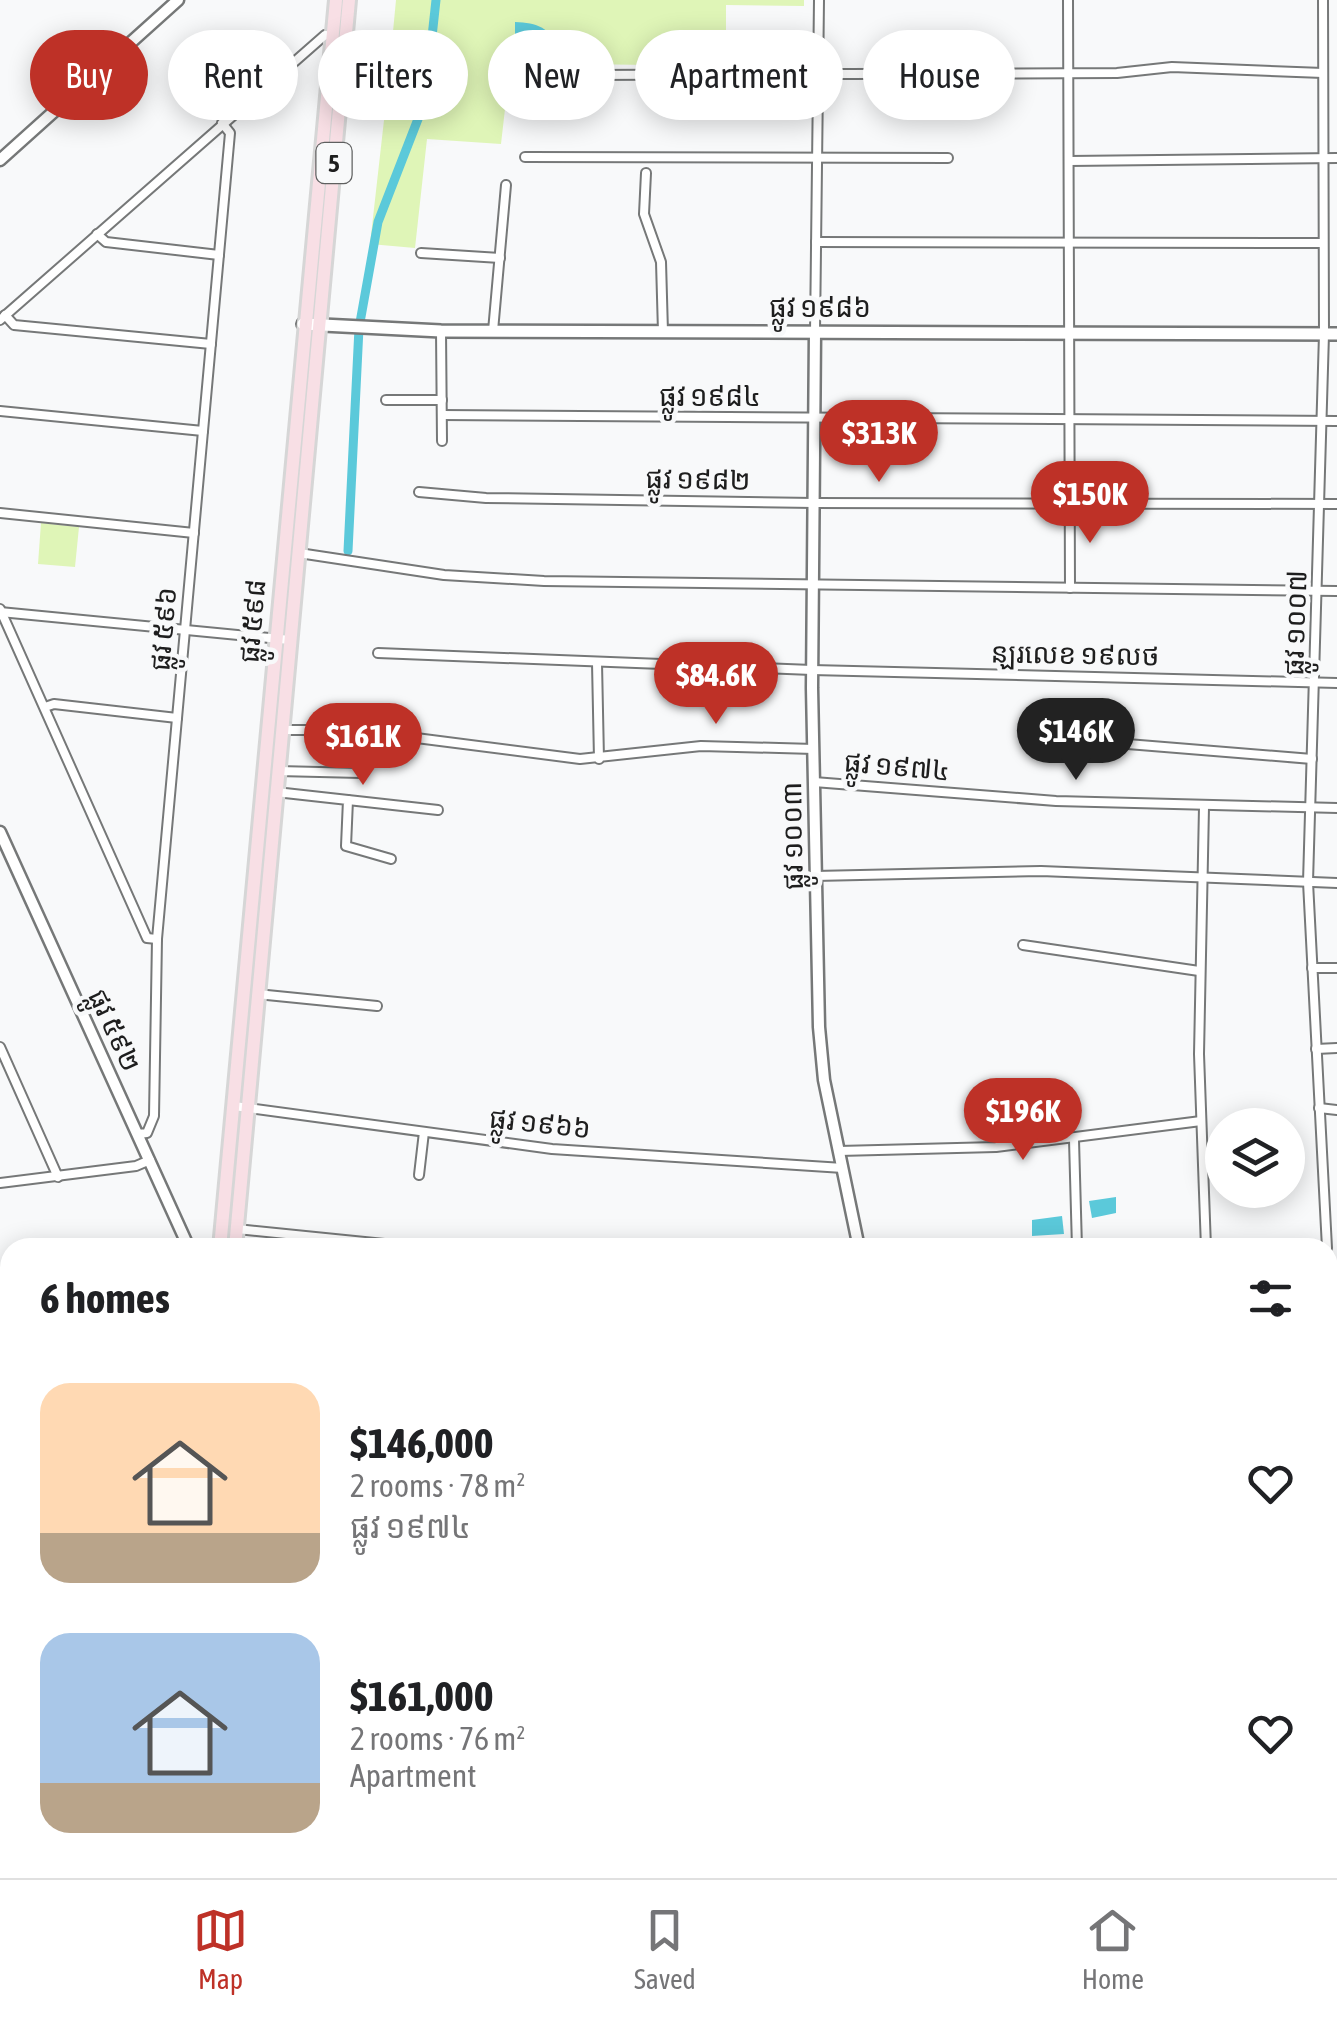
<!DOCTYPE html>
<html lang="en">
<head>
<meta charset="utf-8">
<style>
	body { margin:0; font-family:"Asap Condensed","Noto Sans Khmer",sans-serif; background:#f6f6f6; color:#202124; height:100vh; display:flex; flex-direction:column; font-size:38px; white-space:nowrap }
	* { box-sizing:border-box; margin:0 }
	p { font-size:32px; color:#757577 }
	.icon { flex:none; width:55px; height:55px; fill:none; stroke:currentColor; stroke-width:2; stroke-linecap:round; stroke-linejoin:round }
	.map { position:relative; flex:1; overflow:hidden }
	.panel { position:absolute; left:0px; top:1238px; width:1338px; height:642px; display:flex; flex-direction:column; background:#fff; border-radius:30px 30px 0 0; box-shadow:0 5px 25px #0003 }
	.panel>* { flex:none }
	.banner { position:absolute; left:30px; top:30px; width:1278px; height:90px; display:flex; gap:20px }
	.buttons { position:absolute; left:1205px; top:1108px; display:grid; gap:20px }
	.buttons a { display:grid; place-items:center; width:100px; height:100px; border-radius:50%; background:#fff; box-shadow:0 5px 25px #0003; font-size:50px }
	.price { position:absolute; translate:-50% -85px; padding:0 22px; border-radius:35px; background:#be3127; color:#fff; font-size:32px; line-height:65px; filter:drop-shadow(0 2px 5px #0008) }
	.price::after { content:''; position:absolute; left:50%; top:60px; width:30px; height:22px; margin-left:-15px; background:inherit; clip-path:polygon(0 0,100% 0,50% 100%) }
	.price.on { background:#222; color:#fff }
	ul { padding:0; list-style:none }
	li { display:flex; align-items:center; gap:30px; height:250px; padding:0 40px }
	li span { display:grid; place-items:center; flex:none; width:280px; height:200px; border-radius:30px; color:#555 }
	li>.icon { margin-inline-start:auto }
	span .icon { width:120px; height:120px; fill:#fffc; stroke-width:1 }
	li b { font-size:42px }
	h2 { display:flex; justify-content:space-between; align-items:center; height:120px; padding:0 40px; font-size:42px }
	.chip { padding:0 35px; border-radius:45px; background:#fff; box-shadow:0 5px 25px #0003; font-size:35px; line-height:90px }
	.chip.on { background:#be3127; color:#fff }
	.dock { display:flex; justify-content:space-around; align-items:center; height:140px; border-top:2px solid #e0e0e0; background:#fff; font-size:28px; color:#757577 }
	.dock a { display:grid; justify-items:center; gap:5px }
	.dock .on { color:#be3127 }
	.map>svg:first-child { display:block }
	.green { fill:#dff5b7 }
	.water { fill:#5bc9da }
	.lines { fill:none; stroke-linecap:round; stroke-linejoin:round }
	.canal { stroke:#5bc9da; stroke-width:9 }
	.minor-casing { stroke:#767878; stroke-width:12 }
	.tertiary-casing { stroke:#767878; stroke-width:15 }
	.secondary-casing { stroke:#767878; stroke-width:16 }
	.primary-casing { stroke:#d6d6d6; stroke-width:18 }
	.minor { stroke:#fff; stroke-width:8 }
	.tertiary { stroke:#fff; stroke-width:10 }
	.secondary { stroke:#fff; stroke-width:11 }
	.primary { stroke:#f8dfe5; stroke-width:12 }
	.labels { text-anchor:middle; dominant-baseline:central; stroke-width:9; stroke-linejoin:round; paint-order:stroke }
	.shield { fill:#f8f9fa; stroke:#5f6060; stroke-width:2.5 }
	.shield-label { font-size:25px; font-weight:bold; fill:#1e1e1e }
	.street-label { font-size:28px; fill:#1e1e1e; stroke:#f8f9fa }
</style>
</head>
<body>
<div class="map">
<svg width="1337" height="1878" viewBox="0 0 1337 1878">
	<rect width="100%" height="100%" fill="#f8f9fa"/>
	<g class="green">
		<polygon points="396,0 804,0 804,6 726,5 726,66 576,64 576,109 505,109 501,144 427,139 415,248 370,244 390,67 424,68 426,44 392,42"/>
		<polygon points="41,523 79,527 75,567 38,564"/>
	</g>
	<g class="water">
		<path d="M515 22C537 23 551 27 558 50L530 64 515 56 523 46 515 37Z"/>
		<polygon points="1116,1197 1116,1213 1092,1218 1089,1201"/>
		<polygon points="1062,1216 1064,1234 1032,1236 1032,1220"/>
	</g>
	<g class="lines">
		<polyline class="canal" points="348,551 359,328 378,222 425,101 436,0"/>
		<defs>
			<g id="minor">
				<polyline points="1068,0 1070,588"/>
				<polyline points="1323,0 1324,334 1308,882 1327,1248"/>
				<polyline points="590,75 1117,73 1172,67 1323,73"/>
				<polyline points="222,88 239,79 252,96"/>
				<polyline points="525,157 948,158"/>
				<polyline points="1069,161 1337,158"/>
				<polyline points="646,173 644,214 661,262 663,332"/>
				<polyline points="97,234 106,242 219,255"/>
				<polyline points="816,242 1322,243"/>
				<polyline points="421,253 500,258"/>
				<polyline points="5,315 14,325 211,344"/>
				<polyline points="0,320 325,35 334,36"/>
				<polyline points="441,331 442,441"/>
				<polyline points="493,331 506,185"/>
				<polyline points="815,332 819,0"/>
				<polyline points="386,400 442,400"/>
				<polyline points="0,411 203,431"/>
				<polyline points="442,415 1337,421"/>
				<polyline points="419,492 486,498 814,503 1337,504"/>
				<polyline points="0,513 194,533"/>
				<polyline points="299,553 444,575 544,581 1337,591"/>
				<polyline points="0,609 147,938 157,939"/>
				<polyline points="0,612 290,640"/>
				<polyline points="378,653 812,670 1337,683"/>
				<polyline points="597,663 599,759"/>
				<polyline points="45,707 54,704 177,718"/>
				<polyline points="282,730 354,730 580,759 701,746 814,749"/>
				<polyline points="1066,739 1312,759"/>
				<polyline points="278,771 361,773"/>
				<polyline points="814,782 1056,801 1337,808"/>
				<polyline points="276,792 348,800 346,846 391,859"/>
				<polyline points="348,800 438,810"/>
				<polyline points="1204,807 1199,1054 1206,1248"/>
				<polyline points="815,876 1041,871 1337,883"/>
				<polyline points="1023,945 1199,971"/>
				<polyline points="1312,968 1337,968"/>
				<polyline points="257,994 377,1006"/>
				<polyline points="0,1047 58,1177"/>
				<polyline points="1316,1049 1337,1048"/>
				<polyline points="234,1106 552,1149 843,1168"/>
				<polyline points="1319,1108 1337,1110"/>
				<polyline points="138,1134 147,1133 154,1116 157,939 230,133 222,123"/>
				<polyline points="1074,1140 1077,1248"/>
				<polyline points="839,1151 996,1147 1201,1121"/>
				<polyline points="419,1175 424,1132"/>
				<polyline points="0,1183 136,1166 150,1160"/>
				<polyline points="237,1229 424,1248"/>
				<polyline points="1328,1275 1337,1508"/>
				<polyline points="0,1375 10,1373"/>
				<polyline points="0,1394 10,1458"/>
				<polyline points="0,1471 10,1469"/>
				<polyline points="0,1509 4,1495"/>
				<polyline points="1328,1537 1337,1539"/>
				<polyline points="1328,1659 1337,1564"/>
				<polyline points="1328,1719 1337,1720"/>
				<polyline points="1328,1812 1337,1813"/>
				<polyline points="201,1870 205,1878"/>
				<polyline points="285,1870 290,1878"/>
				<polyline points="351,1870 357,1878"/>
				<polyline points="977,1870 1064,1878"/>
				<polyline points="145,1878 155,1870"/>
				<polyline points="410,1878 414,1870"/>
				<polyline points="598,1878 598,1870"/>
				<polyline points="1287,1878 1289,1870"/>
			</g>
			<g id="tertiary">
				<polyline points="0,160 178,0"/>
				<polyline points="815,332 812,688 819,1027 824,1080 859,1248"/>
				<polyline points="0,832 189,1248"/>
				<polyline points="0,1306 10,1305"/>
				<polyline points="828,1878 829,1870"/>
			</g>
			<polyline id="secondary" points="303,324 441,331 1337,334"/>
			<g id="primary">
				<polyline points="220,1248 336,0"/>
				<polyline points="235,1248 349,0"/>
				<polyline points="0,1614 10,1607"/>
			</g>
		</defs>
		<use href="#minor" class="minor-casing"/>
		<use href="#tertiary" class="tertiary-casing"/>
		<use href="#secondary" class="secondary-casing"/>
		<use href="#primary" class="primary-casing"/>
		<use href="#minor" class="minor"/>
		<use href="#tertiary" class="tertiary"/>
		<use href="#secondary" class="secondary"/>
		<use href="#primary" class="primary"/>
	</g>
	<g class="labels">
		<rect class="shield" x="316.5" y="143" width="35" height="40" rx="8"/>
		<g class="shield-label">
			<text x="334" y="163">5</text>
		</g>
		<g class="street-label">
			<text x="820" y="307">ផ្លូវ ១៩៨៦</text>
			<text x="710" y="396">ផ្លូវ ១៩៨៤</text>
			<text transform="translate(698 479) rotate(1)">ផ្លូវ ១៩៨២</text>
			<text transform="translate(252 621) rotate(-85)">ផ្លូវ ៥៩៨</text>
			<text transform="translate(1295 623) rotate(-88)">ផ្លូវ ១០០៧</text>
			<text transform="translate(163 629) rotate(-85)">ផ្លូវ ៥៩៦</text>
			<text transform="translate(1075 654) rotate(1)">ន្ឡរលេខ ១៩លថ</text>
			<text transform="translate(897 766) rotate(5)">ផ្លូវ ១៩៧៤</text>
			<text transform="translate(792 836) rotate(-91)">ផ្លូវ ១០០៣</text>
			<text transform="translate(115 1030) rotate(65)">ផ្លូវ ៥៩២</text>
			<text transform="translate(540 1123) rotate(6)">ផ្លូវ ១៩៦៦</text>
		</g>
	</g>
</svg>
<div class="buttons">
<a><svg class="icon" aria-label="layers" viewBox="0 0 24 24"><path d="M12 4l9 5-9 5-9-5zM3 14l9 5 9-5"/></svg></a>
</div>
<b class="price" style="left:879px;top:485px">$313K</b>
<b class="price" style="left:1090px;top:546px">$150K</b>
<b class="price" style="left:716px;top:727px">$84.6K</b>
<b class="price on" style="left:1076px;top:783px">$146K</b>
<b class="price" style="left:363px;top:788px">$161K</b>
<b class="price" style="left:1023px;top:1163px">$196K</b>
<div class="banner">
<a class="chip on">Buy</a>
<a class="chip">Rent</a>
<a class="chip">Filters</a>
<a class="chip">New</a>
<a class="chip">Apartment</a>
<a class="chip">House</a>
</div>
<section class="panel">
<h2>6 homes<svg class="icon" aria-label="filters" viewBox="0 0 24 24"><path d="M4 7h16M4 17h16"/><circle cx="9" cy="7" r="2"/><circle cx="15" cy="17" r="2"/></svg></h2>
<ul>
<li><span style="background:linear-gradient(#ffd9b3 75%,#b9a48a 0)"><svg class="icon" aria-label="home" viewBox="0 0 24 24"><path d="M3 11l9-7 9 7M6 9v11h12V9"/></svg></span><div><b>$146,000</b><p>2 rooms · 78 m²</p><p>ផ្លូវ ១៩៧៤</p></div><svg class="icon" aria-label="heart" viewBox="0 0 24 24"><path d="M12 20l-8-8c-3-5 5-10 8-4 3-6 11-1 8 4z"/></svg></li>
<li><span style="background:linear-gradient(#a9c7e8 75%,#b9a48a 0)"><svg class="icon" aria-label="home" viewBox="0 0 24 24"><path d="M3 11l9-7 9 7M6 9v11h12V9"/></svg></span><div><b>$161,000</b><p>2 rooms · 76 m²</p><p>Apartment</p></div><svg class="icon" aria-label="heart" viewBox="0 0 24 24"><path d="M12 20l-8-8c-3-5 5-10 8-4 3-6 11-1 8 4z"/></svg></li>
</ul>
</section>
</div>
<nav class="dock">
<a class="on"><svg class="icon" aria-label="map" viewBox="0 0 24 24"><path d="M3 6l6-2 6 2 6-2v14l-6 2-6-2-6 2zM9 4v14M15 6v14"/></svg>Map</a>
<a><svg class="icon" aria-label="saved" viewBox="0 0 24 24"><path d="M7 4h10v16l-5-4-5 4z"/></svg>Saved</a>
<a><svg class="icon" aria-label="home" viewBox="0 0 24 24"><path d="M3 11l9-7 9 7M6 9v11h12V9"/></svg>Home</a>
</nav>
</body>
</html>
